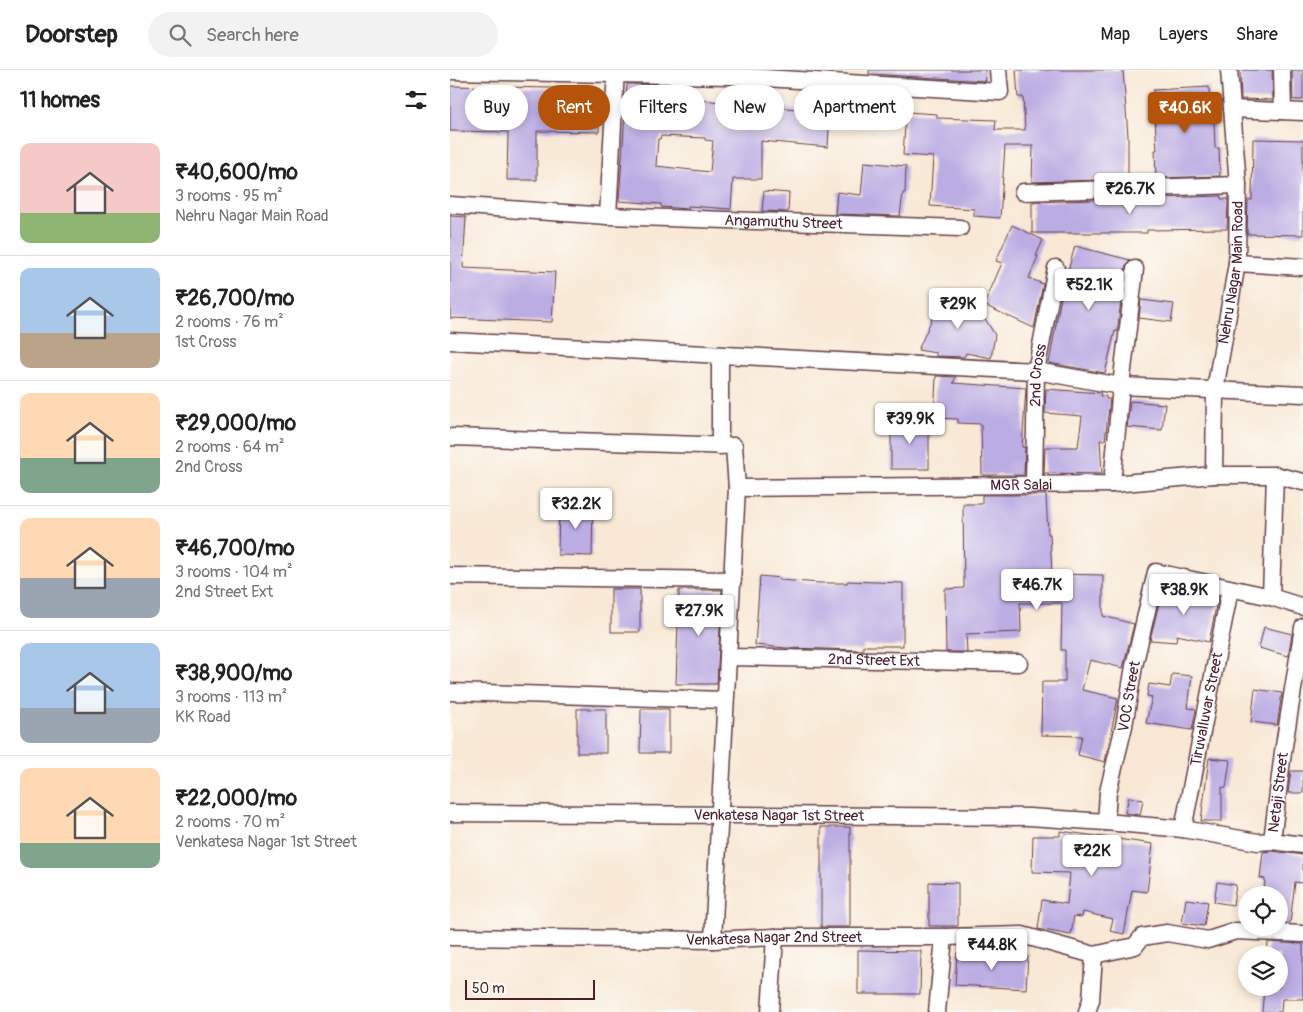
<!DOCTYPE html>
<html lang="en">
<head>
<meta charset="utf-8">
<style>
	body { margin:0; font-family:Pangolin,sans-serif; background:#f2f2f2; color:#222; height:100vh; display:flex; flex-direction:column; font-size:19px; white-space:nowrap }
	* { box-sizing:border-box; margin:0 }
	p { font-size:16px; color:#767676 }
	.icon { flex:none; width:28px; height:28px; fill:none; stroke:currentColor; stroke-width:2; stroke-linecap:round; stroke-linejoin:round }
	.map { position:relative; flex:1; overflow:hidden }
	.panel { display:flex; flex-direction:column; background:#fff; width:450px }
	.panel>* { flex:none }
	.top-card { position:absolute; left:15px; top:15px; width:475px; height:45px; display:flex; gap:10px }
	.controls { position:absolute; left:788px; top:816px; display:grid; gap:10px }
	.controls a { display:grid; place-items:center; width:50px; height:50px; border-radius:50%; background:#fff; box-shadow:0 2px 8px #0003; font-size:25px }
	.scale { position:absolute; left:15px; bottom:12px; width:130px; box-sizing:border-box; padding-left:5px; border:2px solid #4a1f2b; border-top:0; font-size:14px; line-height:18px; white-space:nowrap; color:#4a1f2b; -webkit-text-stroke:4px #fdfcf7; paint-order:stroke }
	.price { position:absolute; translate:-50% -42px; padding:0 11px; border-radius:5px; background:#fff; color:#222; font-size:16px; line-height:32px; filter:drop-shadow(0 1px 2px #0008) }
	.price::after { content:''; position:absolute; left:50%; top:30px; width:15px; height:11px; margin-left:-8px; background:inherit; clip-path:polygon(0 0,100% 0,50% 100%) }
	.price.on { background:#b45309; color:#fff }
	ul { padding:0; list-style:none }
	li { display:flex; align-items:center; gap:15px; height:125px; padding:0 20px }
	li+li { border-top:1px solid #e0e0e0 }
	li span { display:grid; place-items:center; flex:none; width:140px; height:100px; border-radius:10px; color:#555 }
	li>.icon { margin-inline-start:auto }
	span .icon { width:60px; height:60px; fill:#fffc; stroke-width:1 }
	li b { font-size:21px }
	h2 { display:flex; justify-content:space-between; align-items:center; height:60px; padding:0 20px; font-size:21px }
	.tag { padding:0 18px; border-radius:22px; background:#fff; box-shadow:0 2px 8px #0003; font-size:18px; line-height:45px }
	.tag.on { background:#b45309; color:#fff }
	header { display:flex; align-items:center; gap:30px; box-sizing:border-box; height:70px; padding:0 25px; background:#fff; border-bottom:1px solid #e0e0e0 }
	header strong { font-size:24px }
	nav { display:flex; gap:28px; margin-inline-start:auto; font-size:18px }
	.search { width:350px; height:45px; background:#f2f2f2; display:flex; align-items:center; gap:12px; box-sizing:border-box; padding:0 18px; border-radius:28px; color:#767676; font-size:19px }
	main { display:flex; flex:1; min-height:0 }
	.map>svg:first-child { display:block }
	.building { fill:#bbace3; fill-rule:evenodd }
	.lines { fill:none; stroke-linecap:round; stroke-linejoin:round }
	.minor-casing { stroke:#643d44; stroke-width:19 }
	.minor { stroke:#fff; stroke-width:16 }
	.labels { text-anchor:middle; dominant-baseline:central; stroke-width:4.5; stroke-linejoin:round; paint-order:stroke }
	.street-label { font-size:15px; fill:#4a1f2b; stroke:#fdfcf7 }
</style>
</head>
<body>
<header>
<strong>Doorstep</strong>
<div class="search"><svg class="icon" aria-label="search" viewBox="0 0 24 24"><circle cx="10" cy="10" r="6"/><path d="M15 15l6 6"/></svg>Search here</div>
<nav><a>Map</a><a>Layers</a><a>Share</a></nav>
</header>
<main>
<section class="panel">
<h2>11 homes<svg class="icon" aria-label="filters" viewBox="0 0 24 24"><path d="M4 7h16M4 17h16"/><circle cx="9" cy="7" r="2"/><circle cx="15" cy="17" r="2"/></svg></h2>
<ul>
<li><span style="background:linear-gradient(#f6c9c9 70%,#8fb573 0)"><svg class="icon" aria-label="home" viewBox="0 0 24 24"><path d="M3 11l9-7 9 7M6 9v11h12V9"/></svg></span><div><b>₹40,600/mo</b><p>3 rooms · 95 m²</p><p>Nehru Nagar Main Road</p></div></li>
<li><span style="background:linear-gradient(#a9c7e8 65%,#b9a48a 0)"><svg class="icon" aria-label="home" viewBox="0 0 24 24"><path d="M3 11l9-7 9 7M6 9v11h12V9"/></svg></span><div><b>₹26,700/mo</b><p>2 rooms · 76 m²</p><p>1st Cross</p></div></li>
<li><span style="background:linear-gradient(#ffd9b3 65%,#7fa58c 0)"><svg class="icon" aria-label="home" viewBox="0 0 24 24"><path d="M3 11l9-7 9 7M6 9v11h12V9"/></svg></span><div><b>₹29,000/mo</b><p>2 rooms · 64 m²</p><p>2nd Cross</p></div></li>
<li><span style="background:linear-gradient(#ffd9b3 60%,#9aa5b1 0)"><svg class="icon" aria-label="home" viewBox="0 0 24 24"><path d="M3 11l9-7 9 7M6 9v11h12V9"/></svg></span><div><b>₹46,700/mo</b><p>3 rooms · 104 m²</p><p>2nd Street Ext</p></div></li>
<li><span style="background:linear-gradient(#a9c7e8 65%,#9aa5b1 0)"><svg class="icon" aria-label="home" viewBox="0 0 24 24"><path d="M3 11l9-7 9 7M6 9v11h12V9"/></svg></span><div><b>₹38,900/mo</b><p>3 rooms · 113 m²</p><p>KK Road</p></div></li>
<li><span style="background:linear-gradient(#ffd9b3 75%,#7fa58c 0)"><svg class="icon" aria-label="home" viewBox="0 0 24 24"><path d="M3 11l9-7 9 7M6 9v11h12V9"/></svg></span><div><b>₹22,000/mo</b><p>2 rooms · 70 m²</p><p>Venkatesa Nagar 1st Street</p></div></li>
</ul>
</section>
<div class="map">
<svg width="853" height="942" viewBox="0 0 853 942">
	<rect width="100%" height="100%" fill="#fdfcf7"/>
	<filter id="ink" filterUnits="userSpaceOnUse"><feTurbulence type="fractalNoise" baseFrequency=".02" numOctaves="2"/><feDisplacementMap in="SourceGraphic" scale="10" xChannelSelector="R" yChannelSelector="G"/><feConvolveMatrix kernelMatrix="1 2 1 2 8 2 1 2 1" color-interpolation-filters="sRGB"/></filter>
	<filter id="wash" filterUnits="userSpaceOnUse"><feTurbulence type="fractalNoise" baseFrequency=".0096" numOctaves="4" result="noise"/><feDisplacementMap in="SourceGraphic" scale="20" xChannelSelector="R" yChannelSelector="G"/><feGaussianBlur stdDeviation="1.12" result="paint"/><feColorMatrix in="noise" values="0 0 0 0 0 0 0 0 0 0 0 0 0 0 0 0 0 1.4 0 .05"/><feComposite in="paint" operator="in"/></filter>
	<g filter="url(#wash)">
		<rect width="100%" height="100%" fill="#f8e8d5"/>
		<g id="blocks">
			<g class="building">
				<polygon points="419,0 535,0 536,11 419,4"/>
				<polygon points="566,0 673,0 678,66 678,109 582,112 583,76 555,76 550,148 524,146 524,139 480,136 483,87 453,85 456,42 487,44 487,48 546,50 545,60 575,60 573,27 568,27"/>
				<polygon points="790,0 822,0 823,30 791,29"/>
				<polygon points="842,0 853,0 853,30 843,30"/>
				<path d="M177 14 218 15 217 28 319 35V37L349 39 380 40 378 77 311 71V109H283L281 139 238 136 237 139 225 138 211 137V134L169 131ZM211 66 255 68V70L263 71 260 102 206 96 208 69H210Z"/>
				<polygon points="0,16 149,19 149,62 87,61 87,110 57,110 58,62 0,61"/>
				<polygon points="759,17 761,52 764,52 765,78 769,78 770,106 706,108 705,80 707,80 703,20"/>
				<polygon points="803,69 853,70 853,165 797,164 798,130 802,130"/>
				<polygon points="414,92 456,96 455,123 453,123 450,146 385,144 387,122 411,125"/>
				<polygon points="314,121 339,123 338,142 312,141"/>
				<polygon points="771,126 771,129 778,129 777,159 697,160 697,163 582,163 582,132"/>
				<polygon points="0,146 16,147 13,198 105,202 102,252 0,248"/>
				<polygon points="562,155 593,170 586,186 588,186 579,208 593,214 584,258 534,235 552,193 546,191"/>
				<polygon points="625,176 680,190 675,198 668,255 667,262 665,261 655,303 599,293 612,222"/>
				<polygon points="493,224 524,231 545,265 541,288 516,283 514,287 486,286 486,283 468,280"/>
				<polygon points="691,230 724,234 721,252 689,248"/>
				<polygon points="486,306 506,307 503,313 576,318 572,377 575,377 574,405 532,405 531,354 508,353 508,349 484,348"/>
				<polygon points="596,319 651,323 650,326 656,326 656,329 660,329 655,370 650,370 652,404 595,403 594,405 595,377 628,377 632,346 595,343"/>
				<polygon points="680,331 715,334 712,360 677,357"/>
				<rect x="441" y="351" width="38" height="48"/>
				<polygon points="532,425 596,425 598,464 600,464 602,504 653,505 653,546 684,554 673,598 640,590 632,620 668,628 655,692 628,685 632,666 591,665 592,612 615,612 615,580 611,580 612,533 570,533 571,562 516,564 517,582 496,582 495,519 514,518 513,434 532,434"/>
				<polygon points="109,435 143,436 142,486 108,485"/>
				<polygon points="310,506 330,508 330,510 370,513 397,513 398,511 453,513 453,576 413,576 413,580 336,578 305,575"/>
				<polygon points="713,517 742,522 743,520 768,526 759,572 727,565 726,572 700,570"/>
				<rect x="161" y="519" width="29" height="43"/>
				<polygon points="229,520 272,520 267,614 226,614"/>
				<polygon points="814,557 842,564 838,586 809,578"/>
				<polygon points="722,604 742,606 738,638 746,639 742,660 696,653 702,627 697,626 699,614 720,617"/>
				<polygon points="805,619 832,623 827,655 801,652"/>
				<rect x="127" y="639" width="29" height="44"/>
				<polygon points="191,639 219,639 219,683 190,683"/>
				<polygon points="759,688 780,690 776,718 772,717 772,751 751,751"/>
				<polygon points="841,701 853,701 853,723 838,723"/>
				<polygon points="679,727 693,730 690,745 675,743"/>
				<rect x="371" y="757" width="29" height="100"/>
				<polygon points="610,761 703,774 697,822 682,820 674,864 660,861 663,849 633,842 632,847 624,846 621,865 588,859 592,830 617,834 620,803 582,802 583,766 610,766"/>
				<polygon points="822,781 853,785 853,813 845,812 840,853 829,853 829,825 814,825 815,809 810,808 813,782"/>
				<polygon points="479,812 508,813 508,856 479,856"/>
				<polygon points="767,812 786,815 783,835 764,832"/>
				<polygon points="736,829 758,832 754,856 732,853"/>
				<polygon points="818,872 853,874 853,929 832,929 831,942 812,942 814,918 829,918 829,885 817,885"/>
				<polygon points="408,880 471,881 470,924 408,924"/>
				<polygon points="507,883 578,886 576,919 505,915"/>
			</g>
		</g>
	</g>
	<g filter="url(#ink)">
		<use href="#blocks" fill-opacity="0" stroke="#643d44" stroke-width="1"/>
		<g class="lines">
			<defs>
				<g id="minor">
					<polyline points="832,0 833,41"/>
					<polyline points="0,1 280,6 550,22 548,0"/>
					<polyline points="782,39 853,42"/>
					<polyline points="573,122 788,115"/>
					<path id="s1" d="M0 135 158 146 510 158"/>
					<polyline points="158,146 166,0"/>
					<polyline points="787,193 853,197"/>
					<polyline points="0,271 586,301 671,316 853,324"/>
					<polyline points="0,367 284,376 287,418 263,870"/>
					<polyline points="270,376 270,285"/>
					<path id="s2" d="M764 405 765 320 787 193 788 115 779 0"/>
					<path id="s3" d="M584 414 586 301 606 198"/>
					<polyline points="662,414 671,316 685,199"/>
					<path id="s4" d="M287 418 662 414 764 405H825L853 412"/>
					<polyline points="0,506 283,510"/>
					<polyline points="821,527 825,405"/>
					<path id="s5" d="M278 587 569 593"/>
					<polyline points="0,622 275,630"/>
					<path id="s6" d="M0 743 579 747 656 752 733 759 808 772 822 771 853 775"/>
					<path id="s7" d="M656 752 658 722 674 656 684 596 706 502 821 527 853 537"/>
					<path id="s8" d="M733 759 780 519"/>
					<path id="s9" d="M822 771 833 682 853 557"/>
					<path id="s10" d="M0 867 263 870 325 867H494L572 865 644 885 685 876 692 867 717 863 758 870 786 861 853 864"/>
					<polyline points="320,942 325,867"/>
					<polyline points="487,942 494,867"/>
					<polyline points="637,942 641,930 644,885"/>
				</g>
			</defs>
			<use href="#minor" class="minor-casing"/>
			<use href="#minor" class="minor"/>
		</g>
	</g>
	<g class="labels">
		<g class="street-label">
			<text stroke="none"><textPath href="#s1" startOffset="334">Angamuthu Street</textPath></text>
			<text stroke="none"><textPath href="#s2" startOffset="204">Nehru Nagar Main Road</textPath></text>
			<text stroke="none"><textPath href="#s3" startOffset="109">2nd Cross</textPath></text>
			<text stroke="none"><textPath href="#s4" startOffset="284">MGR Salai</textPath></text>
			<text stroke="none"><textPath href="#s5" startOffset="146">2nd Street Ext</textPath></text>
			<text stroke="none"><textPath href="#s7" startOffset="128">VOC Street</textPath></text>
			<text stroke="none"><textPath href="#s8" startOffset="122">Tiruvalluvar Street</textPath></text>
			<text stroke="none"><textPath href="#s9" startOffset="49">Netaji Street</textPath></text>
			<text stroke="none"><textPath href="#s6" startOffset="329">Venkatesa Nagar 1st Street</textPath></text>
			<text stroke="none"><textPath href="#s10" startOffset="324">Venkatesa Nagar 2nd Street</textPath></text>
		</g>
	</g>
</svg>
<div class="controls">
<a><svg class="icon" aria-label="locate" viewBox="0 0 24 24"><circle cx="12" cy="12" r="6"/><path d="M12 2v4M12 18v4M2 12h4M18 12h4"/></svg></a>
<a><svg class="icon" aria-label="layers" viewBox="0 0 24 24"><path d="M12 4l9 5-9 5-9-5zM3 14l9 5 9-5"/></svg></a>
</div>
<div class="scale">50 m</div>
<b class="price on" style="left:735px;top:64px">₹40.6K</b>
<b class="price" style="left:680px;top:145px">₹26.7K</b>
<b class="price" style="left:639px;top:241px">₹52.1K</b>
<b class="price" style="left:508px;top:260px">₹29K</b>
<b class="price" style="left:460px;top:375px">₹39.9K</b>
<b class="price" style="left:126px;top:460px">₹32.2K</b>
<b class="price" style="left:587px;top:541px">₹46.7K</b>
<b class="price" style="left:734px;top:546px">₹38.9K</b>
<b class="price" style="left:249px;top:567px">₹27.9K</b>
<b class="price" style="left:642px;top:807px">₹22K</b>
<b class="price" style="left:542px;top:901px">₹44.8K</b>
<div class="top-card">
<a class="tag">Buy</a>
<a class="tag on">Rent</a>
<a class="tag">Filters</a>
<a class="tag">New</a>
<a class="tag">Apartment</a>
</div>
</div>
</main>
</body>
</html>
